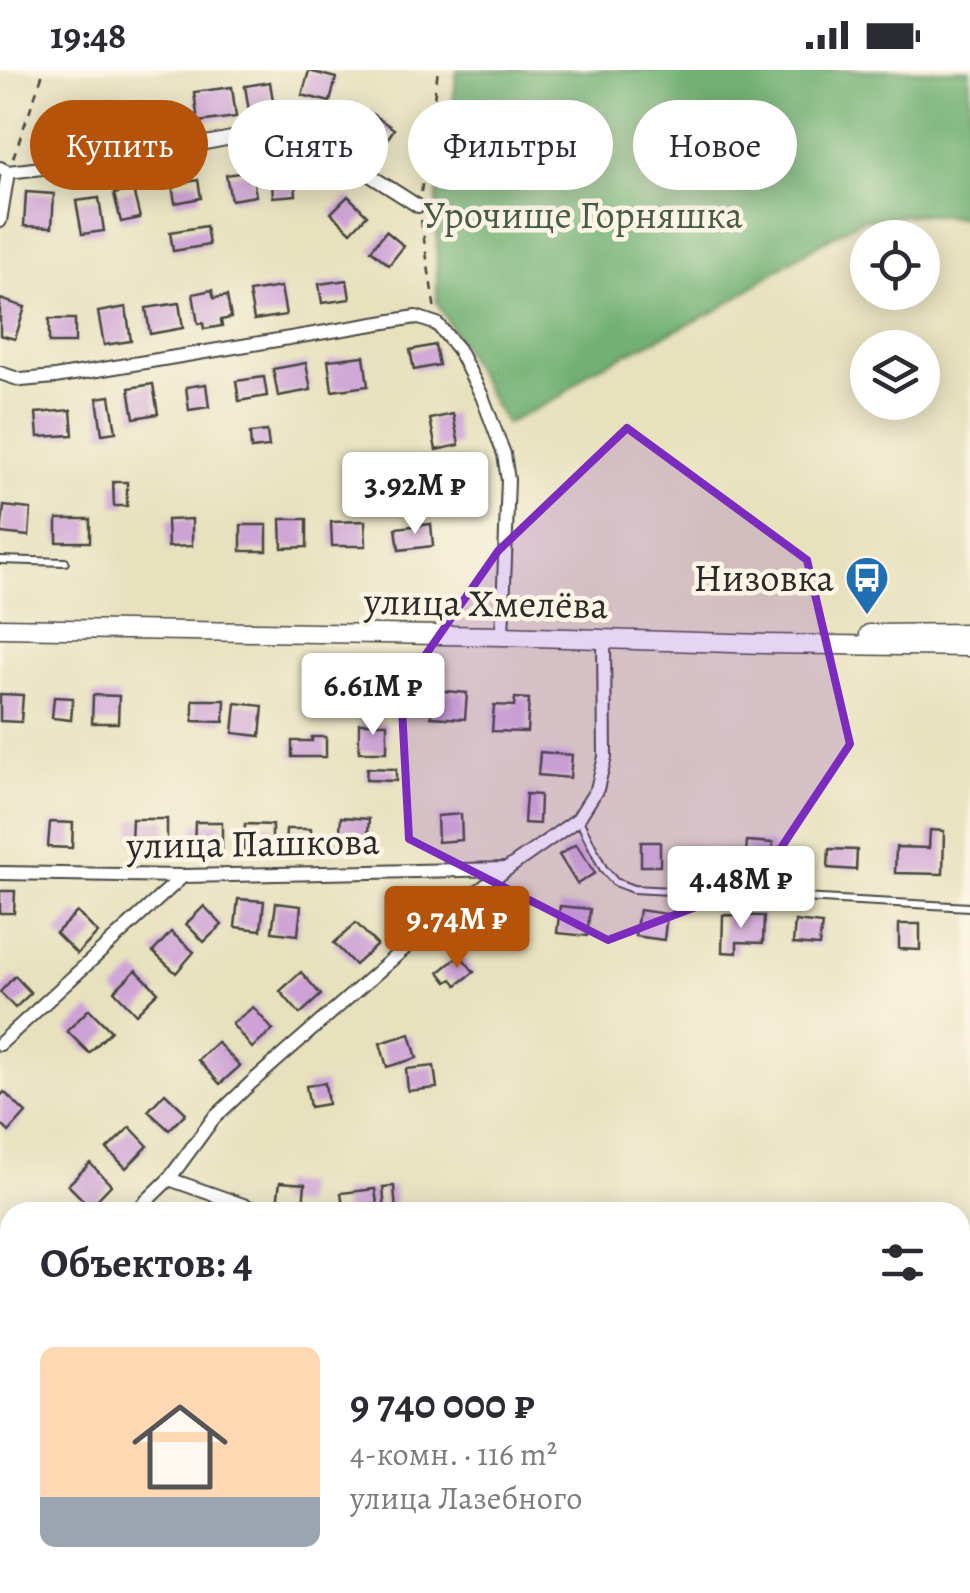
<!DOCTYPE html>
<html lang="ru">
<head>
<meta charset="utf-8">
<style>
	body { margin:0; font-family:Alegreya,serif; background:#f2f2f3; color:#2b2b33; height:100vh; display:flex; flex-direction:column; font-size:38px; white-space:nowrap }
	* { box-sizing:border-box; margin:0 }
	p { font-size:32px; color:#7c7c81 }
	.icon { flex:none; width:55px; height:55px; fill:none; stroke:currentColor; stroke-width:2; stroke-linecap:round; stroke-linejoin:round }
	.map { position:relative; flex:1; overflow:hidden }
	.side { position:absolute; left:0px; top:1132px; width:970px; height:392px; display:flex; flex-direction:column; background:#fff; border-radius:30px 30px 0 0; box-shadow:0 5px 25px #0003 }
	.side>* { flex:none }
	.guide { position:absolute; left:30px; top:30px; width:910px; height:90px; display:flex; gap:20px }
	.fabs { position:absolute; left:850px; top:150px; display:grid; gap:20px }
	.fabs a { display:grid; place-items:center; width:90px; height:90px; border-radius:50%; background:#fff; box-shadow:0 5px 25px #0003; font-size:50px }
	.price { position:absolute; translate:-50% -85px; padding:0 22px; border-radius:10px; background:#fff; color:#222; font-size:32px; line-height:65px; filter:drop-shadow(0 2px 5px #0008) }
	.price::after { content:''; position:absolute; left:50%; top:60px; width:30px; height:22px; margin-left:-15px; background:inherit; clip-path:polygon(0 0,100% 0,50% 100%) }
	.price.selected { background:#b45309; color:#fff }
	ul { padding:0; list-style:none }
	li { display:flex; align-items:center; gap:30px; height:250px; padding:0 40px }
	li span { display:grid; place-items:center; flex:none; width:280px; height:200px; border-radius:15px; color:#555 }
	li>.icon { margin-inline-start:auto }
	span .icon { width:120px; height:120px; fill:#fffc; stroke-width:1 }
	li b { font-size:42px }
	h2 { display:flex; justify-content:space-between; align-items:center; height:120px; padding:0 40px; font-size:42px }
	.pill { padding:0 35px; border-radius:45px; background:#fff; box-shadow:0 5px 25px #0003; font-size:35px; line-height:90px }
	.pill.selected { background:#b45309; color:#fff }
	.status { display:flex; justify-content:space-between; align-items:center; height:70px; padding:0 50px; background:#fff; direction:ltr }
	.status svg { height:28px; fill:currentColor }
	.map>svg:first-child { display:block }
	.forest { fill:#72b173; stroke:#4e6e4f; stroke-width:2.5 }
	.building { fill:#cda2d6 }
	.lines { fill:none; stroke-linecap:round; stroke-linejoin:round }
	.lane-casing { stroke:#474641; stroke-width:10 }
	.street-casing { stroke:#474641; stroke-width:16 }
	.secondary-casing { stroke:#474641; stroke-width:21 }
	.path { stroke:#474641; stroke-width:2.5; stroke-dasharray:8 8; stroke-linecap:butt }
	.lane { stroke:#fff; stroke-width:6 }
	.street { stroke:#fff; stroke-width:12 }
	.secondary { stroke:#fff; stroke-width:18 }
	.marked { fill:#7b2cbf; fill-opacity:0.2; stroke:#7b2cbf; stroke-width:8; stroke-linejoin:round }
	.labels { text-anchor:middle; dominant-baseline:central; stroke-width:9; stroke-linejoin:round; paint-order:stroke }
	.park-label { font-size:38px; fill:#495c46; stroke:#fcf5e5 }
	.poi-label { font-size:38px; fill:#2b2b2b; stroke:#fcf5e5; text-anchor:end }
	.street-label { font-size:38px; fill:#2b2b2b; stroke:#fcf5e5 }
</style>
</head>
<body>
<div class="status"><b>19:48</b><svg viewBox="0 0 49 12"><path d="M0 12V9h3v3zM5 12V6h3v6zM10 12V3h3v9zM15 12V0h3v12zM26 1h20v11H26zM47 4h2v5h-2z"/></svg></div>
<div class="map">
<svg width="970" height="1523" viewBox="0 0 970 1523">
	<rect width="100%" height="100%" fill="#fcf5e5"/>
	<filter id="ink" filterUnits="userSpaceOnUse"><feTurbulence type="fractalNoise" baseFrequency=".01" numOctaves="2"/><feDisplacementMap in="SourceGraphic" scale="20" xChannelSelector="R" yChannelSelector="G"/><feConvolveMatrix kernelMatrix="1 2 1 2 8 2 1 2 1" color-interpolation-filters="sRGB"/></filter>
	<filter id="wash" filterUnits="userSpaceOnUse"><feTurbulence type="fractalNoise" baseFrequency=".0048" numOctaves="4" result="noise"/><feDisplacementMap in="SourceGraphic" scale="40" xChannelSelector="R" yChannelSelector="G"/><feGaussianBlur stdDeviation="2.25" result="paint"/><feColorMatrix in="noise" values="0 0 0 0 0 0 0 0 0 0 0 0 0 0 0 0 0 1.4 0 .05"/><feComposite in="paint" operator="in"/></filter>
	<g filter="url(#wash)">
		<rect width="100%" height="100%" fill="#e7e1be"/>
		<polygon class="forest" points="457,0 970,0 970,148 918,144 861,150 787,193 718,240 590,301 560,327 505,354 437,232 437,124 454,26"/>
		<g id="blocks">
			<g class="building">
				<polygon points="309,1 336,8 330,32 302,25"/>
				<polygon points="270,12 274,37 249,41 245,16"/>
				<polygon points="232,17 236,47 198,52 194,22"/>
				<polygon points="131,35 135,63 116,67 111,39"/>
				<polygon points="173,35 176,56 155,60 152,38"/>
				<polygon points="369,42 394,59 379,82 354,65"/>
				<polygon points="82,46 88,73 58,80 52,53"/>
				<polygon points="294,97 296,125 273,127 271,99"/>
				<polygon points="252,101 256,126 231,130 226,105"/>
				<polygon points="198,110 201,128 175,133 172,115"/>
				<polygon points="133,120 140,148 121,152 114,124"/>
				<polygon points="26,122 54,124 52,157 24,156"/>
				<polygon points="348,126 367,145 351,162 331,143"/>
				<polygon points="99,128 104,161 82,164 76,131"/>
				<polygon points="206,156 209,175 173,181 170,162"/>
				<polygon points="386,161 404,176 389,195 371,180"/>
				<polygon points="347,210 350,229 322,233 319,214"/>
				<polygon points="281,217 286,245 254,250 249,222"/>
				<polygon points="212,220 214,228 227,226 231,248 221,250 222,256 204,259 203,253 198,254 193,224"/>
				<polygon points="0,229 25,237 15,269 0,265"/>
				<polygon points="179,233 183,258 150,264 146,238"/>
				<polygon points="126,237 131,271 104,275 98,242"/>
				<rect x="49" y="249" width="26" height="24"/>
				<polygon points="435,275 439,295 414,300 410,280"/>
				<polygon points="364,286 368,316 332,321 328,290"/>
				<polygon points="306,293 311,320 278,326 273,299"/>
				<polygon points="264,307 267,326 239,331 236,311"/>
				<polygon points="153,314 158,344 134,348 129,318"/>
				<polygon points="206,314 209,337 189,340 186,317"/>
				<polygon points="110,326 116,362 102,364 97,328"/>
				<polygon points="71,340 73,365 38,367 36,343"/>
				<polygon points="453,344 459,375 436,380 430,349"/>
				<polygon points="267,361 269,377 251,379 250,363"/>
				<polygon points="435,401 463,402 463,416 435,414"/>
				<polygon points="113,412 127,412 127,436 114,436"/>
				<polygon points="4,436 31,439 29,466 1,463"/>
				<rect x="57" y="449" width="33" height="23"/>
				<polygon points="192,449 192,476 168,477 167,450"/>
				<polygon points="281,449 307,449 307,477 282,478"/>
				<polygon points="365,451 366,476 332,476 331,452"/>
				<polygon points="431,454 433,476 399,480 396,458"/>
				<rect x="241" y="455" width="26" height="26"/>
				<polygon points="433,620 467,623 465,649 431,647"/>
				<polygon points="0,624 23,625 21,652 0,651"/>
				<polygon points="93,625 119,626 118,653 92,653"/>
				<polygon points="54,627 73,628 71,650 52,648"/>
				<polygon points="515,628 529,629 527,662 492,661 494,635 514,636"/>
				<polygon points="193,630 225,630 224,652 193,651"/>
				<polygon points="236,633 263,636 260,666 233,663"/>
				<rect x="359" y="653" width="28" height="29"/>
				<polygon points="312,667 326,667 326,687 292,687 292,671 312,671"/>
				<polygon points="540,682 572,685 570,708 538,705"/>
				<polygon points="367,698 396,699 396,711 366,710"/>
				<polygon points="526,724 540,725 539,754 524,753"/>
				<polygon points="461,744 462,770 438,772 437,746"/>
				<polygon points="341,747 369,749 367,775 339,773"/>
				<polygon points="132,749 167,749 167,773 131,773"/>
				<polygon points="50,752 73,753 72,778 48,777"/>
				<polygon points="195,752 222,752 222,779 194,779"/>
				<polygon points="245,754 272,755 272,779 244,779"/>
				<polygon points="286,759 311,759 311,783 285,783"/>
				<polygon points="930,760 944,761 943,804 895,803 896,777 929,778"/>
				<polygon points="747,771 773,773 771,797 745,796"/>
				<rect x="641" y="772" width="19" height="24"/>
				<polygon points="576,774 595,803 577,814 559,785"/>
				<polygon points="829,779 857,780 856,800 828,798"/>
				<polygon points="0,821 15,821 14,843 0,843"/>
				<polygon points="238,829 264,831 261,860 235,857"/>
				<polygon points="276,833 301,836 298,865 272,862"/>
				<polygon points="204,836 222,855 204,872 186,854"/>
				<polygon points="560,836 590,839 587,866 557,863"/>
				<polygon points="639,840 667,844 664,870 635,866"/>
				<polygon points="77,842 98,863 77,884 56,863"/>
				<polygon points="723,845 764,846 763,873 737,872 737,883 722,882"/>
				<polygon points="795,851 822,854 819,876 793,874"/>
				<polygon points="356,853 377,875 355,895 334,873"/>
				<polygon points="899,854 920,854 920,880 899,879"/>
				<polygon points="171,862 194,882 176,903 153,882"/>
				<polygon points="460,885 474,902 457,915 452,909 447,912 439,902"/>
				<polygon points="136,900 158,922 136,944 114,921"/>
				<polygon points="301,902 321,925 300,944 280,921"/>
				<polygon points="15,906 31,923 15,938 0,922"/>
				<polygon points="253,937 273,960 252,978 232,954"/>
				<polygon points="89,939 111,961 89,983 67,961"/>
				<polygon points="410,964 417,988 387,997 380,973"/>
				<polygon points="217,972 240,996 220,1014 198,990"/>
				<polygon points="434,996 437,1018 408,1021 406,999"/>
				<polygon points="325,1013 328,1034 310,1037 306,1016"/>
				<polygon points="4,1022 26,1043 9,1062 0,1053 0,1027"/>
				<polygon points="165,1023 186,1043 169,1060 148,1041"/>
				<polygon points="130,1057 148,1076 126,1098 107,1079"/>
				<polygon points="90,1093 111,1115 90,1137 68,1115"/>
				<polygon points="280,1112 305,1114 303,1135 277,1133"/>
				<polygon points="394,1116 396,1142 385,1142 383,1117"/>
				<polygon points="375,1119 378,1141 344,1142 341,1123"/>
			</g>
		</g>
	</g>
	<g filter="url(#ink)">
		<use href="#blocks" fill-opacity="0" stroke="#474641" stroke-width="2.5"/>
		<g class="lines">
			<defs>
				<g id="lane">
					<polyline points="0,490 65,492"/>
					<polyline points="579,750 603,798 615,812 633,819 970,837"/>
				</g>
				<g id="street">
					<polyline points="0,98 8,102 127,88 242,66 313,69 418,136"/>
					<polyline points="0,151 8,102"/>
					<polyline points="0,303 21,310 55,307 416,247 437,254 458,279 482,326 504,384 508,410 502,566"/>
					<polyline points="0,803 183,806 507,799"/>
					<polyline points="0,974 183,806"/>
					<polyline points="169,1109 263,1142"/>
					<polyline points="135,1142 169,1109 213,1049 252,1012 413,871 507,799 578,749 597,719 605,687 604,568"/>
					<polyline points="0,1236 10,1229"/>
					<polyline points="960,1236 970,1238"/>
					<polyline points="302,1523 320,1515"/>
				</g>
				<g id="secondary">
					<polyline points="0,558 502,566 765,574 970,577"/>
					<polyline points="869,564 970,563"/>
				</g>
			</defs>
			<use href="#lane" class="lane-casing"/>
			<use href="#street" class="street-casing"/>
			<use href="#secondary" class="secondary-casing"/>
			<g class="path">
				<polyline points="13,88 44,0"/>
				<polyline points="421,122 438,0"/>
				<polyline points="421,150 435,241"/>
				<polyline points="453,1523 454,1515"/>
			</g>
			<use href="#lane" class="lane"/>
			<use href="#street" class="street"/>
			<use href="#secondary" class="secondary"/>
		</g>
	</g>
	<path class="marked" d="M627 358 807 490 850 674 757 814 608 870 409 769 401 620 498 481Z"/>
	<defs>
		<symbol id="bus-pin" viewBox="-11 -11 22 30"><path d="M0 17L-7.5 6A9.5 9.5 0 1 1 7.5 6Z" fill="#1f6fb2" stroke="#fcf5e5"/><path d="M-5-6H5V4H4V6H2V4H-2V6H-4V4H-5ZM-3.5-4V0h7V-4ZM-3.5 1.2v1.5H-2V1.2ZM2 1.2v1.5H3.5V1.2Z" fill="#fff"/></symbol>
	</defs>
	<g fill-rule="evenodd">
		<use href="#bus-pin" x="842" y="483" width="50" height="68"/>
	</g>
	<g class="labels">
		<g class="park-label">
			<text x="583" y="145">Урочище Горняшка</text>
		</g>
		<g class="poi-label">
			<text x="834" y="508">Низовка</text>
		</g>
		<g class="street-label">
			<text transform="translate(486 533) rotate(1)">улица Хмелёва</text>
			<text transform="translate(253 773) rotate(-1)">улица Пашкова</text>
		</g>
	</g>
</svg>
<div class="fabs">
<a><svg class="icon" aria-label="locate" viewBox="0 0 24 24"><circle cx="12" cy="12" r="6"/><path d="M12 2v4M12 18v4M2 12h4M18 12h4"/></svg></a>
<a><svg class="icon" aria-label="layers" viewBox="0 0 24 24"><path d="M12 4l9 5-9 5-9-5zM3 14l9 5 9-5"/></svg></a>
</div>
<b class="price" style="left:415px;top:467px">3.92M ₽</b>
<b class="price" style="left:373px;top:668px">6.61M ₽</b>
<b class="price" style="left:741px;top:861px">4.48M ₽</b>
<b class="price selected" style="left:457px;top:901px">9.74M ₽</b>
<div class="guide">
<a class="pill selected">Купить</a>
<a class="pill">Снять</a>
<a class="pill">Фильтры</a>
<a class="pill">Новое</a>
</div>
<section class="side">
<h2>Объектов: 4<svg class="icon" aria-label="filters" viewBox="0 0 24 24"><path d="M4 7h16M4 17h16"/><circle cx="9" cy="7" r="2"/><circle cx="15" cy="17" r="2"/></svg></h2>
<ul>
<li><span style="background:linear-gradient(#ffd9b3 75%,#9aa5b1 0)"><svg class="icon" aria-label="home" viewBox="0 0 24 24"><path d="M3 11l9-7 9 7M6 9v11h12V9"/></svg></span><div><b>9 740 000 ₽</b><p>4-комн. · 116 m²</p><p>улица Лазебного</p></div></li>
</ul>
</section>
</div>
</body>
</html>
